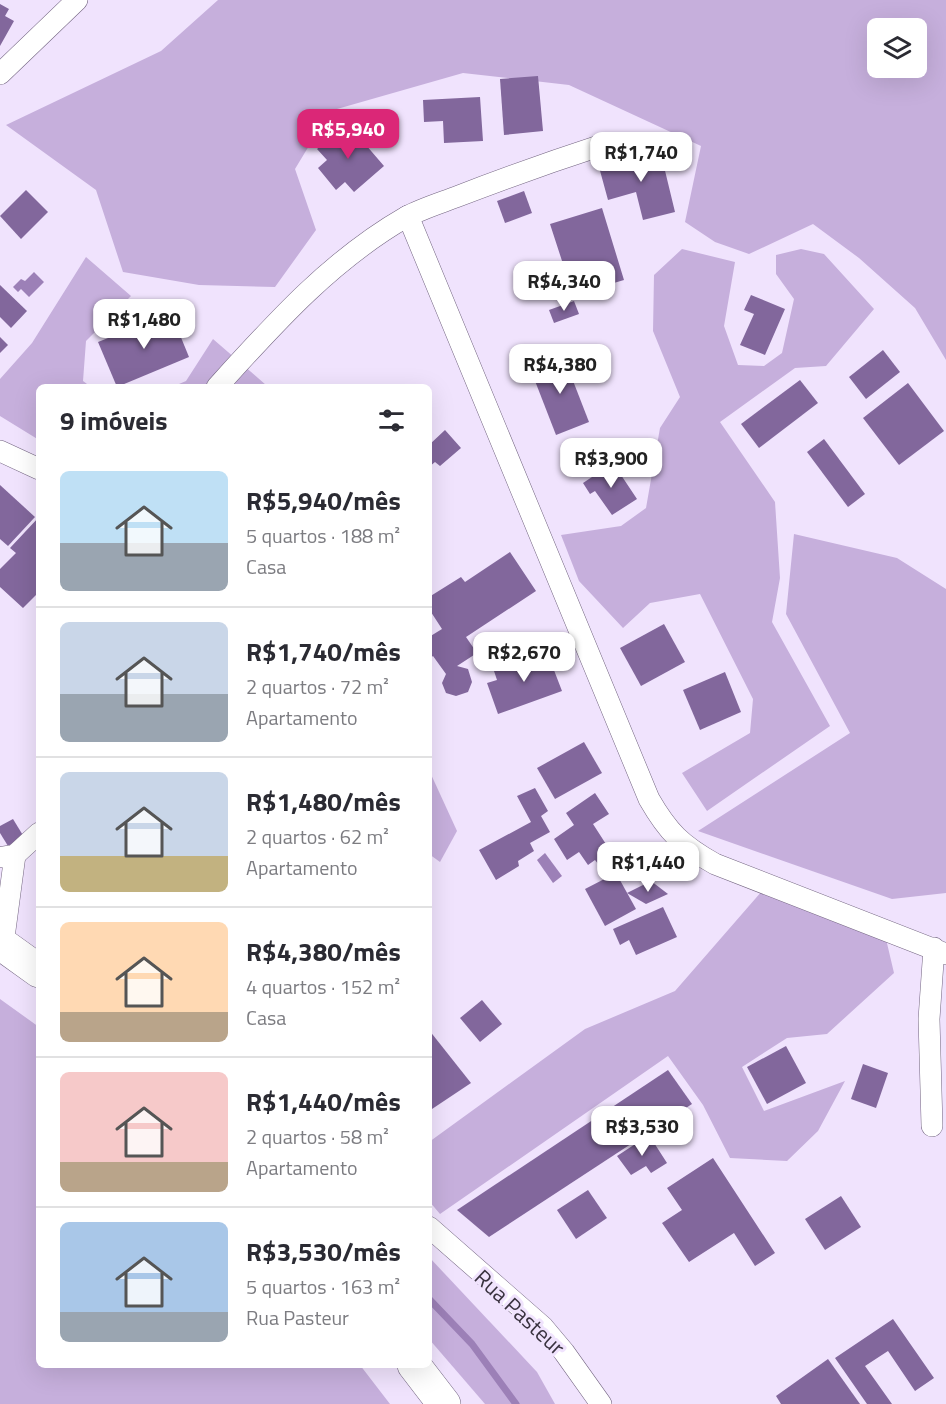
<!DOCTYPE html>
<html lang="pt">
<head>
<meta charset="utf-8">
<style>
	body { margin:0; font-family:"Titillium Web",sans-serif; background:#f7f7f7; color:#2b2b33; height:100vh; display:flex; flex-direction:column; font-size:22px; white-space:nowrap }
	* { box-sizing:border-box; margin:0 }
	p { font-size:20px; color:#7c7c81 }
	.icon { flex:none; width:33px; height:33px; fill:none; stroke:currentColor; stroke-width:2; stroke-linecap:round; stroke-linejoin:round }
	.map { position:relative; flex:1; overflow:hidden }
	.panel { position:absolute; left:36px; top:384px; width:396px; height:984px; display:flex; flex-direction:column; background:#fff; border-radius:9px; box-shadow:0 6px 24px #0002 }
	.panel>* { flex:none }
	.tools { position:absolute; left:867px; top:18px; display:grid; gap:12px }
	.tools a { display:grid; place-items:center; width:60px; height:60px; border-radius:9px; background:#fff; box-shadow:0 6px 24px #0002; font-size:30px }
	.price { position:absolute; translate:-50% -51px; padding:0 14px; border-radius:12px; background:#fff; color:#222; font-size:20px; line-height:39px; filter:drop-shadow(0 2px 3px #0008) }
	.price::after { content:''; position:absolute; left:50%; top:36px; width:18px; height:14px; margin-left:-9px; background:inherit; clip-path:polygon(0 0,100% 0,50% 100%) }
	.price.on { background:#db2777; color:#fff }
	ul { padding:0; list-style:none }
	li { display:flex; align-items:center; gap:18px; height:150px; padding:0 24px }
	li+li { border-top:2px solid #e1e1e2 }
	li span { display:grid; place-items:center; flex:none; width:168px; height:120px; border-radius:9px; color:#555 }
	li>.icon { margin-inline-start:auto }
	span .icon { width:72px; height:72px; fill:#fffc; stroke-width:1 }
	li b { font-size:26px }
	h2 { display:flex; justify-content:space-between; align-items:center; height:72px; padding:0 24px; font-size:26px }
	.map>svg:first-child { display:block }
	.green { fill:#c6afdc; fill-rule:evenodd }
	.water { fill:#9c80b7 }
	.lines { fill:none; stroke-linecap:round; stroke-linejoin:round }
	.stream { stroke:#9c80b7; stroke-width:7 }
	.building { fill:#82679c }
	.minor-casing { stroke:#736581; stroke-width:22 }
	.trunk-casing { stroke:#736581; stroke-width:34 }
	.minor { stroke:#fff; stroke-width:21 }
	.trunk { stroke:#fff; stroke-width:33 }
	.labels { text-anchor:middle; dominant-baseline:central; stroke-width:6; stroke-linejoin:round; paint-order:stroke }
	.street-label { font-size:22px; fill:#39323f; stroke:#f0e3fd }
</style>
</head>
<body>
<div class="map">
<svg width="946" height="1404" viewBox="0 0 946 1404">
	<rect width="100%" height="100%" fill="#f0e3fd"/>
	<g class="green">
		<path d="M218 0H946V360L915 308 859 258 813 224 749 254 715 242 685 222 701 146 569 85 463 73 330 111 295 169 316 230 275 287 199 285 123 272 96 190 6 125 161 51ZM878 28H916V68H878Z"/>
		<polygon points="682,249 735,262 724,326 738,365 764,366 782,353 794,299 776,274 776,255 801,249 824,254 874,309 826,366 795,368 720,422 775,502 780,578 772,622 830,726 707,811 682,773 750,733 753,699 700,594 650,603 623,628 579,581 561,535 621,526 646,508 660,428 680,397 653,331 654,275"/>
		<polygon points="86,257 131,296 86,341 83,381 91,387 39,387 39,440 0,416 0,379 32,343"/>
		<polygon points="213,339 266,385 269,387 172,387 186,381"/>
		<polygon points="794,534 897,558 946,589 946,893 892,899 698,831 850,733 786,614"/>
		<polygon points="429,770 457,831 440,862 429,854"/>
		<polygon points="762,891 886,939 894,973 827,1034 787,1038 742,1067 764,1111 845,1081 818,1131 787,1161 730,1158 703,1105 668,1056 440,1214 429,1201 429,1142 585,1029 675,991"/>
		<polygon points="0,999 39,1027 39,1365 360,1365 390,1404 0,1404"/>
		<polygon points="429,1257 537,1372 555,1404 485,1404 429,1339"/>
	</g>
	<g class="water">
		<polygon points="34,272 44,282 29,297 21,289 18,292 13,287 21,279 25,281"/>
		<polygon points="545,853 562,876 553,883 537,860"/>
	</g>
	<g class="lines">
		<polyline class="stream" points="429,1299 472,1344 516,1404"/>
	</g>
	<g class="building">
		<polygon points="0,4 9,9 5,16 14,21 0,46"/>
		<polygon points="538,76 543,131 504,135 500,79"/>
		<polygon points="480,97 483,141 444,143 443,121 424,122 423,100"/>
		<polygon points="347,123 384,166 354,192 345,182 336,190 318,168 327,160 317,149"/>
		<polygon points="660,150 675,212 643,220 636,192 608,200 599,167"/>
		<polygon points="26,190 48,212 21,239 0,216"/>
		<polygon points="524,191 532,213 505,223 497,201"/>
		<polygon points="602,208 624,280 563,298 553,267 563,264 550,224"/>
		<polygon points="0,285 27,311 11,328 0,317"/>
		<polygon points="751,295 785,309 765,355 740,345 754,314 744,310"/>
		<polygon points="574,301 579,314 554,323 549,310"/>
		<polygon points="171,313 189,357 117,387 98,342"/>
		<polygon points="0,337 8,345 0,353"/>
		<polygon points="883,350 900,372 866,399 849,377"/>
		<polygon points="563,355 589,422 556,435 530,368"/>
		<polygon points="800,380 818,403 759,448 741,424"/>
		<polygon points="908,383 944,431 899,465 863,418"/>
		<polygon points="445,430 461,448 440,466 435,462 429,467 429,445"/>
		<polygon points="824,439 865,494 848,507 807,452"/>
		<polygon points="613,463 637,499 612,515 595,491 590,494 583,483"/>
		<polygon points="0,485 35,517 8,546 0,539"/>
		<polygon points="39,517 39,592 23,608 0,587 0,569 16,553 10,548"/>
		<polygon points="510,552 536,591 466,637 477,653 457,666 468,669 472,682 468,692 456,696 446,693 442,683 446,674 433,656 429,659 429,637 442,629 429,609 429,597 461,577 465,582"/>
		<polygon points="664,624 685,662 641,686 620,648"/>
		<polygon points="547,652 562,691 498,714 487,683 497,680 494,671"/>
		<polygon points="725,672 741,712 700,730 683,690"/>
		<polygon points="584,742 602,773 555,799 537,768"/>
		<polygon points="535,788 548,811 541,816 550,832 530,843 534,851 518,861 519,866 496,880 479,850 531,822 517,796"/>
		<polygon points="595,793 609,814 593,824 613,855 599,865 595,860 588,865 579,852 567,860 554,839 574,825 566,813"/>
		<polygon points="13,819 24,837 8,846 0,833 0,826"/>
		<polygon points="616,873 636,909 605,926 585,889"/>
		<polygon points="651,881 668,894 646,904 627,893"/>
		<polygon points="663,907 677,937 636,955 629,940 620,945 613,929"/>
		<polygon points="482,1000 502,1024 480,1042 460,1018"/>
		<polygon points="429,1030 471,1083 429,1111"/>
		<polygon points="786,1046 806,1083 767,1104 747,1067"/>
		<polygon points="863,1064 888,1073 876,1108 851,1099"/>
		<polygon points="668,1070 692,1104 489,1237 457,1210"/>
		<polygon points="649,1135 667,1163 651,1173 646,1166 631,1175 617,1156"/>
		<polygon points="713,1158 775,1253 755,1266 734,1233 689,1262 662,1223 682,1210 667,1188"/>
		<polygon points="588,1190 607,1218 576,1239 557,1210"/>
		<polygon points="841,1196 861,1227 825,1250 805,1219"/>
		<polygon points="893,1319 934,1378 915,1391 888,1351 865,1366 892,1404 867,1404 835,1358"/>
		<polygon points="828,1359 860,1404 781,1404 776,1396"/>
	</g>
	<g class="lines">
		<defs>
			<g id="minor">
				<polyline points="0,74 77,0"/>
				<path d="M408 216 649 799C668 832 681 845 715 864L946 954"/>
				<path d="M217 387C274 324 331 260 406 217 421 209 440 203 456 197 505 178 553 161 602 145"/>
				<polyline points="0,451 39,469"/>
				<polyline points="3,857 15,855 39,833"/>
				<polyline points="3,945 15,855"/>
				<polyline points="932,1126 929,1019 934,948"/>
				<polyline points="429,1227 543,1327 564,1352 601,1404"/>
			</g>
			<g id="trunk">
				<polyline points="0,943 39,971"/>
				<polyline points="414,1365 444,1404"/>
			</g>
		</defs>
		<use href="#minor" class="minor-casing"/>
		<use href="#trunk" class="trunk-casing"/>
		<use href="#minor" class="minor"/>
		<use href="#trunk" class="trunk"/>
	</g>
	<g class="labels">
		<g class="street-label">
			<text transform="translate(520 1312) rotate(43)">Rua Pasteur</text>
		</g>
	</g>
</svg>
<div class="tools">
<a><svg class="icon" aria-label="layers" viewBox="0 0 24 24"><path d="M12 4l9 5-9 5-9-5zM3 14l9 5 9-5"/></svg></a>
</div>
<b class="price on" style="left:348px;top:160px">R$5,940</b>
<b class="price" style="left:641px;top:183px">R$1,740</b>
<b class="price" style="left:564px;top:312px">R$4,340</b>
<b class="price" style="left:144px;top:350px">R$1,480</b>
<b class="price" style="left:560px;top:395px">R$4,380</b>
<b class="price" style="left:611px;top:489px">R$3,900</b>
<b class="price" style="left:524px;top:683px">R$2,670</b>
<b class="price" style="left:648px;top:893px">R$1,440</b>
<b class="price" style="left:642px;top:1157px">R$3,530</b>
<section class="panel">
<h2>9 imóveis<svg class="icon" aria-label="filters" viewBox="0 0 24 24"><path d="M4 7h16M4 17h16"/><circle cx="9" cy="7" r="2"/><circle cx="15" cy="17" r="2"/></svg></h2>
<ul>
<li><span style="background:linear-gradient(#bfe0f5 60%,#9aa5b1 0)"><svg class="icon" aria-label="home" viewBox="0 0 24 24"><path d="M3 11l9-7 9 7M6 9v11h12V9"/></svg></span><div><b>R$5,940/mês</b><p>5 quartos · 188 m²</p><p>Casa</p></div></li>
<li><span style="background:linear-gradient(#c9d6e8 60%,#9aa5b1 0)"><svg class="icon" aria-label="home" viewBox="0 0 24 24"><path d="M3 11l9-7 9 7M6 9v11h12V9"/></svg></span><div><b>R$1,740/mês</b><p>2 quartos · 72 m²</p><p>Apartamento</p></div></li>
<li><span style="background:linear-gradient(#c9d6e8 70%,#c2b280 0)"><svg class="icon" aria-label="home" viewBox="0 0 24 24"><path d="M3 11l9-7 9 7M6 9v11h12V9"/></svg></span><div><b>R$1,480/mês</b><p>2 quartos · 62 m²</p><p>Apartamento</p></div></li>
<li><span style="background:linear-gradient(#ffd9b3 75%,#b9a48a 0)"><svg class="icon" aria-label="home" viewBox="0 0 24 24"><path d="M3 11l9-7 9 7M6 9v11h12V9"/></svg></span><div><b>R$4,380/mês</b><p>4 quartos · 152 m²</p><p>Casa</p></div></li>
<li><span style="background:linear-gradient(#f6c9c9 75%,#b9a48a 0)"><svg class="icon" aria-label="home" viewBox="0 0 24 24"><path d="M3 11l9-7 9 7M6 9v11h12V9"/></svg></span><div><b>R$1,440/mês</b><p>2 quartos · 58 m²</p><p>Apartamento</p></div></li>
<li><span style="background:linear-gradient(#a9c7e8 75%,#9aa5b1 0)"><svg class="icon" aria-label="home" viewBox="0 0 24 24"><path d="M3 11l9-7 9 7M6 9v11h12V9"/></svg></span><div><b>R$3,530/mês</b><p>5 quartos · 163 m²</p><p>Rua Pasteur</p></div></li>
</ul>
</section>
</div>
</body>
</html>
